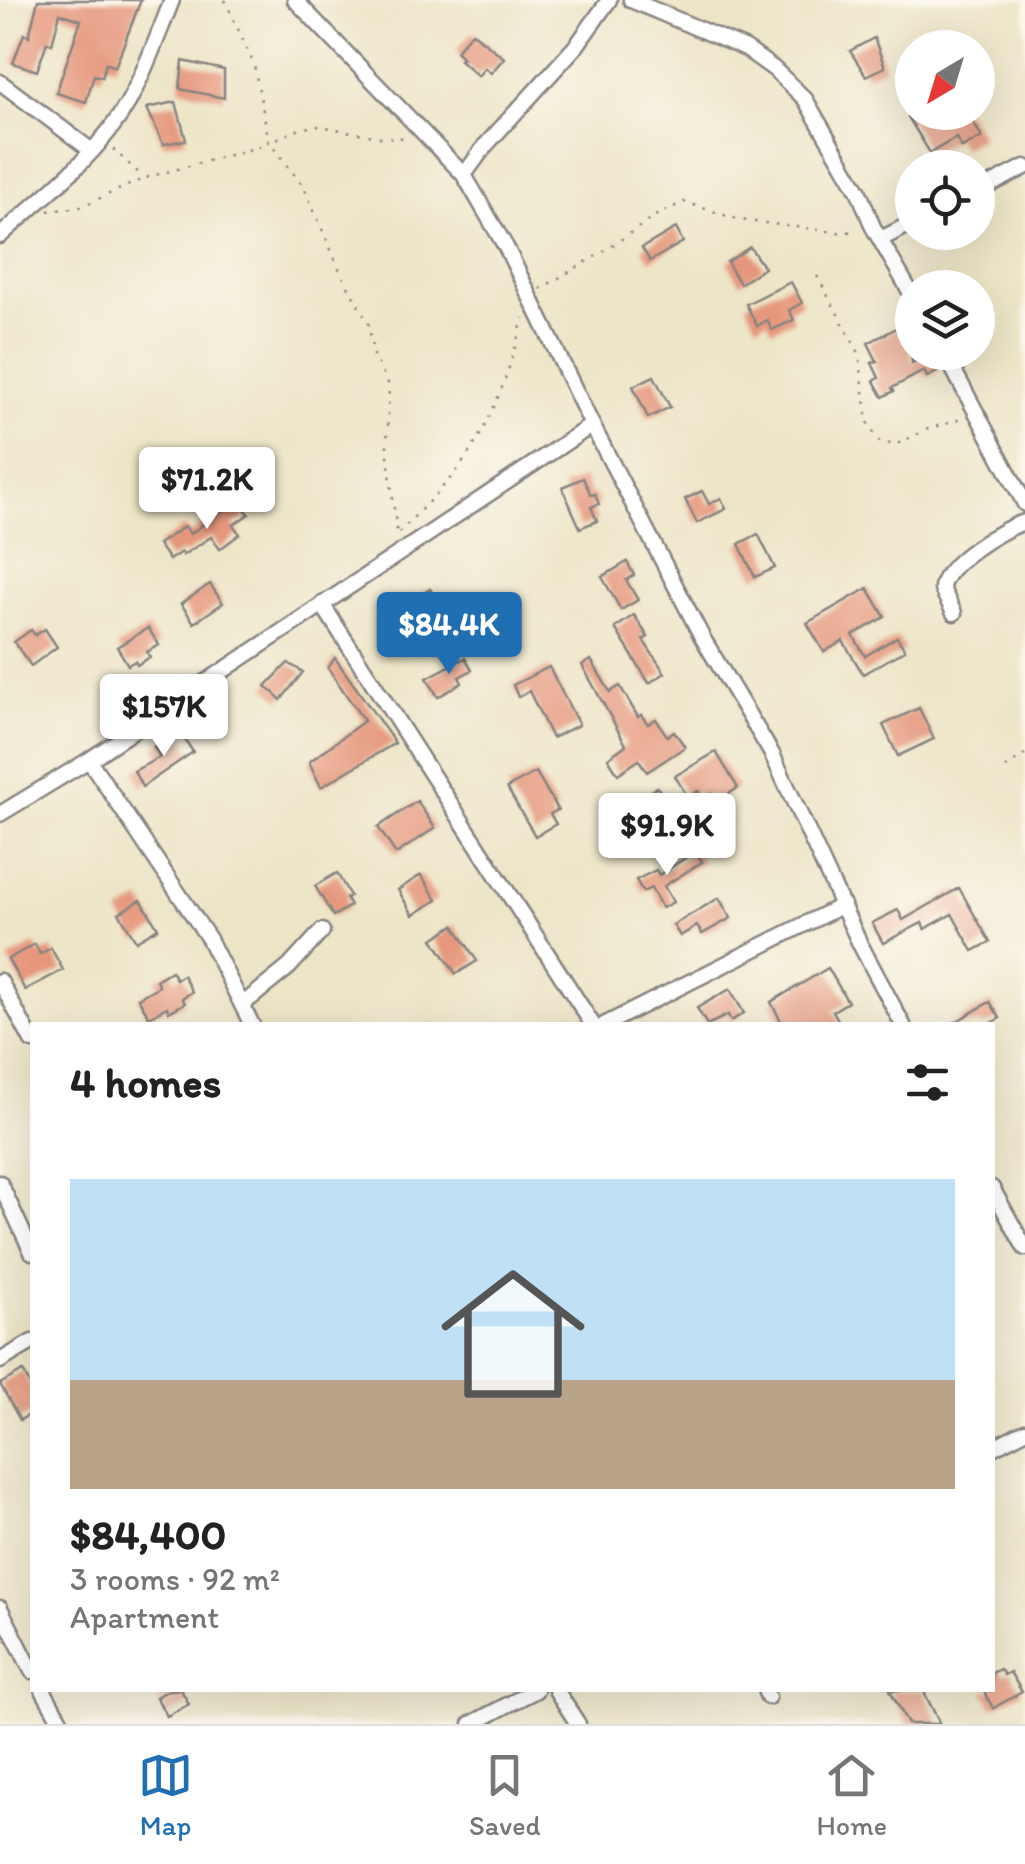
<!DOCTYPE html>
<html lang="en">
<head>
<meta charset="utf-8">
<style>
	body { margin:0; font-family:Itim,sans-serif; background:#f2f2f2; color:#222; height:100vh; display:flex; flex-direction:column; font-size:38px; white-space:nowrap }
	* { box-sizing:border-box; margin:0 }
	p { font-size:32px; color:#767676 }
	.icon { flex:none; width:55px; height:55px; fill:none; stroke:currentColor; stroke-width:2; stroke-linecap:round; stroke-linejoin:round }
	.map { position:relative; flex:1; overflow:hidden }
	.drawer { position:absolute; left:30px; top:1022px; width:965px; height:670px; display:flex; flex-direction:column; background:#fff; border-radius:0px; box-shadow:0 10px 40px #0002 }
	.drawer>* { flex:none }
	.needle { width:65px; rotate:218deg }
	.controls { position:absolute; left:895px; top:30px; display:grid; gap:20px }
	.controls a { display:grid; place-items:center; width:100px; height:100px; border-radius:50%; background:#fff; box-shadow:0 10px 40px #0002; font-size:50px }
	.price { position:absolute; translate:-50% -85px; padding:0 22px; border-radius:10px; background:#fff; color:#222; font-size:32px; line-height:65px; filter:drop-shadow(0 2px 5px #0008) }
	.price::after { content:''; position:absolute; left:50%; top:60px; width:30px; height:22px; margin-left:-15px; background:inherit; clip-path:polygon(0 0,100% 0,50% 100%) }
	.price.selected { background:#1f6fb2; color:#fff }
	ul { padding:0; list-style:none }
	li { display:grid; align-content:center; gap:20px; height:530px; padding:0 40px }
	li+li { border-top:2px solid #e0e0e0 }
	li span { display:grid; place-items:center; height:310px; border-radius:0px; color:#555 }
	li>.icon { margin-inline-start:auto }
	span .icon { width:180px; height:180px; fill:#fffc; stroke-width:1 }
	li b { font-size:42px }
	h2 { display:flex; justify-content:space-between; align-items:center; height:120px; padding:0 40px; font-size:42px }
	.menu { display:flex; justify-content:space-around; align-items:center; height:140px; border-top:2px solid #e0e0e0; background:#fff; font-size:28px; color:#767676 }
	.menu a { display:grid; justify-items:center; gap:5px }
	.menu .selected { color:#1f6fb2 }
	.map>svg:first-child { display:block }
	.building { fill:#e6967c }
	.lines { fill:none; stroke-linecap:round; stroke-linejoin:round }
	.minor-casing { stroke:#888481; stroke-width:19 }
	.path { stroke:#888481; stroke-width:2.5; stroke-dasharray:2.5 8; stroke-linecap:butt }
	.minor { stroke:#fff; stroke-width:14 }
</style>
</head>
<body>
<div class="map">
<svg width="1025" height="1724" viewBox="0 0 1025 1724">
	<rect width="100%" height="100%" fill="#fbf7ec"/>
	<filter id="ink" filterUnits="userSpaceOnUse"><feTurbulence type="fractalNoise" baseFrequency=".01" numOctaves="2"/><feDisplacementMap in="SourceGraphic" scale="20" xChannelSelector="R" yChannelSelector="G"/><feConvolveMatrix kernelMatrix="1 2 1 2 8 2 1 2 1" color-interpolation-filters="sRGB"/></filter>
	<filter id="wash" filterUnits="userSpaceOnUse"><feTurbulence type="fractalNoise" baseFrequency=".0048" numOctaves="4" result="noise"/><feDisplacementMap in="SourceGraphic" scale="40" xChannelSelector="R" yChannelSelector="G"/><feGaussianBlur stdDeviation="2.25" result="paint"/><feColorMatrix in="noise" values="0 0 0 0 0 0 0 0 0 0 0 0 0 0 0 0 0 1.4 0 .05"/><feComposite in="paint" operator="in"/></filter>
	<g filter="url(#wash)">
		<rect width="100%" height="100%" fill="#ede5c7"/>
		<g id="blocks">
			<g class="building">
				<polygon points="38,0 141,0 115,67 106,63 102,77 94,75 86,102 56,93 81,20 60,13 52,44 47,42 37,71 13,63 24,34 29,36"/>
				<polygon points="472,32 504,58 491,73 485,68 478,76 460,60 463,58 456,51"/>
				<polygon points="874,38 885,67 866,76 850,51"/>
				<polygon points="183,61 224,70 224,98 180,89"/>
				<polygon points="176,102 186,140 163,144 147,108"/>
				<polygon points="916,112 967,112 982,137 962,148 956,138 930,153 908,117"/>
				<polygon points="676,228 683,242 650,261 642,248"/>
				<polygon points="750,247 764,268 740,284 727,262"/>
				<polygon points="791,282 802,303 789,310 794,320 772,330 767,320 757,326 746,304"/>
				<polygon points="910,321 912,363 930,354 939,371 927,377 924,371 892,388 894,391 883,397 874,381 879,378 872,363 877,361 868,343"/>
				<polygon points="654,376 670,407 648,418 633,386"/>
				<polygon points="583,478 591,495 595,494 599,504 591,507 597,521 580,528 562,487"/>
				<polygon points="702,491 709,504 721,498 726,509 697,523 685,499"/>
				<polygon points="238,499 249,514 233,525 240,534 220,549 211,537 183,555 181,552 169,560 158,544 185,526 190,534"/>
				<polygon points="758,534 775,568 755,577 739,544"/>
				<polygon points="627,562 634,575 626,580 638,600 621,610 602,577"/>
				<polygon points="210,584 223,603 194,623 181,604"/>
				<polygon points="868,588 885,617 853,635 865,656 897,637 905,650 863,674 843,641 824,652 807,623"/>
				<polygon points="430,589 440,606 446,602 456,618 435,631 426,623 406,635 392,612"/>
				<polygon points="634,615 648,637 643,640 665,673 649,683 615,628"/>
				<polygon points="148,628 159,645 147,652 150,657 137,665 135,661 128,665 117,647"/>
				<polygon points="45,629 57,647 31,666 14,642 31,630 35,635"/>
				<polygon points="335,658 395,743 321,787 309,762 364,721 328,668"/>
				<polygon points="465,658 472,670 459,677 462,683 438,697 427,678"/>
				<polygon points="591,660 610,692 620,686 638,717 641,715 648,724 656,719 667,736 674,731 685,747 647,772 639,760 618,774 608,758 626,745 582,665"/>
				<polygon points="288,663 303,672 281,700 266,686"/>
				<polygon points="549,667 579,725 552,738 529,691 518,697 513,685"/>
				<polygon points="919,708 934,739 898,756 883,725"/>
				<polygon points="180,732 193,752 142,787 134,771 160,757 154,747"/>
				<polygon points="716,752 738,788 715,802 711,794 703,799 698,791 688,798 675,776"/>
				<polygon points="536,772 558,810 550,814 556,824 535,836 507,788"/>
				<polygon points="657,787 665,799 646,812 659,832 649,838 630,808"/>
				<polygon points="417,801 435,828 396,854 378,827"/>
				<polygon points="696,851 702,862 664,886 673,902 662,908 651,888 643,892 636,880 656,870 659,875"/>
				<polygon points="337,873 350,896 346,898 350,906 333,916 315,886"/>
				<polygon points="421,875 437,900 413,915 398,890"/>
				<polygon points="959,888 990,942 973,951 952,914 925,929 922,923 883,943 872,923 898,910 903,920"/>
				<polygon points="719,898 731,918 702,934 697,926 680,936 673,925"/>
				<polygon points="141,900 158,928 136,941 119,913"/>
				<polygon points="454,925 477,961 456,974 433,939"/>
				<polygon points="35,944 40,954 51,948 63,970 25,990 8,959"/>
				<polygon points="828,968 848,1002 833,1011 841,1025 783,1025 771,1002"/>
				<polygon points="171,971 176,979 183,975 192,992 182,998 185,1003 169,1012 167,1007 149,1017 138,998 159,986 156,980"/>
				<polygon points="730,989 744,1013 731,1021 728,1015 707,1025 697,1008"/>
				<polygon points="990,1002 1000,1018 988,1025 950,1025"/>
				<polygon points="23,1371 32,1389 32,1413 20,1420 0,1384"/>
				<polygon points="1000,1669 1004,1675 1010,1672 1022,1692 993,1708 983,1690 992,1690 992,1673"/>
				<polygon points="169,1690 181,1690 189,1704 167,1716 156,1697"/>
				<polygon points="890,1690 923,1690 940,1724 908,1724"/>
			</g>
		</g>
	</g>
	<g filter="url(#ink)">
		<use href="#blocks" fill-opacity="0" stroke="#888481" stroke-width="2.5"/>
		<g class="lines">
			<defs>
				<g id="minor">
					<polyline points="295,0 464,175 507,249 592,425 702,637 772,754 860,944 903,1025"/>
					<polyline points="631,0 746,49 774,69 805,99 858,190 873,227 912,295"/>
					<polyline points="0,82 92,151"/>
					<polyline points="464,175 485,146 577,45 609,0"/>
					<polyline points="978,191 1025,167"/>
					<path d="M0 236C46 194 98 156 129 101 146 69 159 33 172 0"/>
					<polyline points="881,239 912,223"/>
					<polyline points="944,352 1025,504"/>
					<polyline points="322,604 593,1025"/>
					<path d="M954 613 942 589C942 565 1003 528 1025 522"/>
					<polyline points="89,760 209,939 252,1025"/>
					<polyline points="0,814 89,760 592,425"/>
					<polyline points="0,981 32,1041"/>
					<polyline points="242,1005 289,967 322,931"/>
					<polyline points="604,1025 843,905"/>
					<polyline points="0,1183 32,1252"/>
					<polyline points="992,1188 1025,1248"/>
					<polyline points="0,1361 32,1342"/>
					<polyline points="992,1448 1025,1431"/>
					<polyline points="0,1608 32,1671"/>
					<polyline points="43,1690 62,1724"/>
					<polyline points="556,1690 578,1724"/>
					<polyline points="765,1690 768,1697"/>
					<polyline points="471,1724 536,1690"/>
				</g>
			</defs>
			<use href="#minor" class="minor-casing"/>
			<g class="path">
				<polyline points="225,0 254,65 269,142 304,187 341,273 369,325 373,355 389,385 387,446 397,535"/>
				<polyline points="113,149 143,177"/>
				<polyline points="48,211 80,207 145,178 255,148 302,128 320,126 379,137 409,138"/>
				<polyline points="817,276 859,353 868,422 878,441 895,445 928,429 964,418"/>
				<polyline points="540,289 603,252 655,216 684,202 740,220 844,233 857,230"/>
				<path d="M399 533C415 515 432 499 448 481 488 435 509 376 523 318"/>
				<polyline points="1006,768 1025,754"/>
			</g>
			<use href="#minor" class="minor"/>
		</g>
	</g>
</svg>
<div class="controls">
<a><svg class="needle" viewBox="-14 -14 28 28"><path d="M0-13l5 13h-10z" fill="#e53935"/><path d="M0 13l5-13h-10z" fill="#767676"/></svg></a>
<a><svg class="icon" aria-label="locate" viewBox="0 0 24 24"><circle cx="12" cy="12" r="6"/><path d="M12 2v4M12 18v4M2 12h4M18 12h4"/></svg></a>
<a><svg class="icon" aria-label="layers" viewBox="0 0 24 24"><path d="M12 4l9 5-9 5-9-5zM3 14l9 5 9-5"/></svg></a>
</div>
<b class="price" style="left:207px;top:532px">$71.2K</b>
<b class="price selected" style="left:449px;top:677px">$84.4K</b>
<b class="price" style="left:164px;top:759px">$157K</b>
<b class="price" style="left:667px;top:878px">$91.9K</b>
<section class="drawer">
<h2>4 homes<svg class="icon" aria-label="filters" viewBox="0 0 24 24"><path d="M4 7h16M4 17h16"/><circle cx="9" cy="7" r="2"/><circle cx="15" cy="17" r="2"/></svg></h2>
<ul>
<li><span style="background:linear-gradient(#bfe0f5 65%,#b9a48a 0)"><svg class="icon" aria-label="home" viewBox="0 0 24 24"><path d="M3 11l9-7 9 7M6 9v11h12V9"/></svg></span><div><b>$84,400</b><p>3 rooms · 92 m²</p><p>Apartment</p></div></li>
</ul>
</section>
</div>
<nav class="menu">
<a class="selected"><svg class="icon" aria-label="map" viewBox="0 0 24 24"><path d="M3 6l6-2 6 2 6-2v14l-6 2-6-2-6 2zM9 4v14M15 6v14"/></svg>Map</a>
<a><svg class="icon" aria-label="saved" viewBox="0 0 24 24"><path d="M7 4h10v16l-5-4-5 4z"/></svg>Saved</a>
<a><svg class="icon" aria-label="home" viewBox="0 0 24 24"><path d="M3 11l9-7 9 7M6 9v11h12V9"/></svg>Home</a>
</nav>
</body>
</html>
